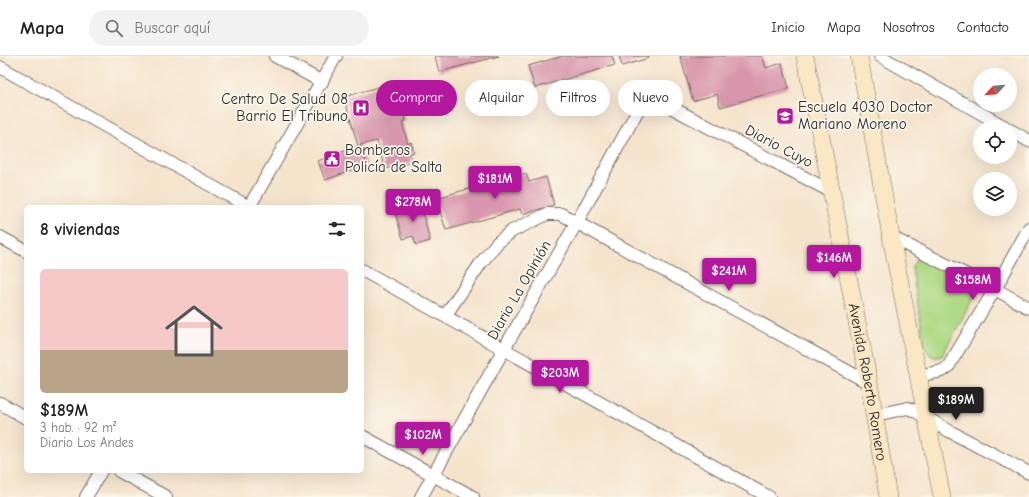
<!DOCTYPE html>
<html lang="es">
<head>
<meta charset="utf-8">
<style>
	body { margin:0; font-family:"Comic Neue",sans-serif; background:#f2f2f2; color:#222; height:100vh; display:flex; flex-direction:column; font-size:15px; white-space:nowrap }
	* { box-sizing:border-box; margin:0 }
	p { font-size:13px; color:#767676 }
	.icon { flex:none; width:22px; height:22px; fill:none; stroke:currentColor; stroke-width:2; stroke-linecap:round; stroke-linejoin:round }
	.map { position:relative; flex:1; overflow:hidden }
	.sheet { position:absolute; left:24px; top:149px; width:340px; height:268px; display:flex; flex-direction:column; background:#fff; border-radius:6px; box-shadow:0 4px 16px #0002 }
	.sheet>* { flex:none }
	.hud { position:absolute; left:376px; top:24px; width:380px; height:36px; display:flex; gap:8px }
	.needle { width:26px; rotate:244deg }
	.tools { position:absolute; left:973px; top:12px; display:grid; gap:8px }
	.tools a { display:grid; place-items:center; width:44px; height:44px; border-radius:50%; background:#fff; box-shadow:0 4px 16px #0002; font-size:20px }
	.price { position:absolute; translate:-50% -34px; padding:0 9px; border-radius:4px; background:#b5179e; color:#fff; font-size:13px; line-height:26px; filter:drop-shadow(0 1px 2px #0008) }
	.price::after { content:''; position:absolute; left:50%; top:24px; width:12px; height:9px; margin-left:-6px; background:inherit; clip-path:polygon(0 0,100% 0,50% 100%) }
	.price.current { background:#222; color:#fff }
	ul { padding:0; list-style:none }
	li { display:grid; align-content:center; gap:8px; height:212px; padding:0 16px }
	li+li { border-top:1px solid #e0e0e0 }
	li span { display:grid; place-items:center; height:124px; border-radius:6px; color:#555 }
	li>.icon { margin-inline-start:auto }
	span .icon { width:72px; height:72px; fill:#fffc; stroke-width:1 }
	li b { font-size:17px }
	h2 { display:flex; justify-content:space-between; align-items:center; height:48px; padding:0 16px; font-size:17px }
	.pill { padding:0 14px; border-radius:18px; background:#fff; box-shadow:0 4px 16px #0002; font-size:14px; line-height:36px }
	.pill.current { background:#b5179e; color:#fff }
	header { display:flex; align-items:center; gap:24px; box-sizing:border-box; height:56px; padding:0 20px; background:#fff; border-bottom:1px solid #e0e0e0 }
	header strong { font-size:19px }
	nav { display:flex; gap:22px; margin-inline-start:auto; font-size:14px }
	.search { width:280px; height:36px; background:#f2f2f2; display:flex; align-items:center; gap:10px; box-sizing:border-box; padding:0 14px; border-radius:22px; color:#767676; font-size:15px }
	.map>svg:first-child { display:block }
	.green { fill:#afda86; stroke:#6d8258 }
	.building { fill:#d895ab }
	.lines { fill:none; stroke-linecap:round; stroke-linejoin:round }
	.minor-casing { stroke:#726c63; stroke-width:14 }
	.secondary-casing { stroke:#726c63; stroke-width:18 }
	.minor { stroke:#fff; stroke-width:12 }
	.secondary { stroke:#fae7c3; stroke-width:17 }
	.labels { text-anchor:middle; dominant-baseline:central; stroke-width:3.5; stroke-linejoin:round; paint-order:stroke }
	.poi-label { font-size:15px; fill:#2b2b2b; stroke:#fbf7ec; text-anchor:start }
	.street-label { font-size:15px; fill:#2b2b2b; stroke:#fbf7ec }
</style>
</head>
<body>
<header>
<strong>Mapa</strong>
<div class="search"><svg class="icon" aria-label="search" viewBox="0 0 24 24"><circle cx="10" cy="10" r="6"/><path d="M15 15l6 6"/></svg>Buscar aquí</div>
<nav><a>Inicio</a><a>Mapa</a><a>Nosotros</a><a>Contacto</a></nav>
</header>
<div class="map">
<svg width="1029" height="441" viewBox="0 0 1029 441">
	<rect width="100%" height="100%" fill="#fbf7ec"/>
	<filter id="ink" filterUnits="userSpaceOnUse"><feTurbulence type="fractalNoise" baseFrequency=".025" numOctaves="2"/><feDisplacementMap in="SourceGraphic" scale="8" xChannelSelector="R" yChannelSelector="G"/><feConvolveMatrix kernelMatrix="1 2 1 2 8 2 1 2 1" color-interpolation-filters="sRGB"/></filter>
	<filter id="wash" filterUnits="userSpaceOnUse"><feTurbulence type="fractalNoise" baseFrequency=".012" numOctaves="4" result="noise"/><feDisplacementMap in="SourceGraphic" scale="16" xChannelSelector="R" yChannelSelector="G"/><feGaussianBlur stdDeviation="0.9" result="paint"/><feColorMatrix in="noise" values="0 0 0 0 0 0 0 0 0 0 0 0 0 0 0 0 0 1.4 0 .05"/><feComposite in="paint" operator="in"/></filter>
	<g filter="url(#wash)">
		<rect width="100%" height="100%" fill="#f5e4cc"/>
		<polygon class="green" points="921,202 977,235 942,300 936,302 930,299 925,293 913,220 912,211 916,204"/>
		<g id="blocks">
			<g class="building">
				<polygon points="435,0 499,0 439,16"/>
				<polygon points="563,0 612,0 615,9 535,32 528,10"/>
				<polygon points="619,0 649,0 649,2 622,10"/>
				<polygon points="680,0 762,0 766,12 782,7 789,32 720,51 717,38 693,45"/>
				<polygon points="392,27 400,56 404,56 406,65 402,66 408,88 411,86 414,96 410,97 412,106 385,113 377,85 360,89 367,109 325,124 318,105 358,90 344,41"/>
				<polygon points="526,117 529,126 546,121 554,149 522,158 520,153 446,174 436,142"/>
				<polygon points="420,146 430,185 416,189 413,180 403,183 394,153"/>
			</g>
		</g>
	</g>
	<g filter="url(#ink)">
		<use href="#blocks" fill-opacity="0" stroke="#726c63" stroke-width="1"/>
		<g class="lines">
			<defs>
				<g id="minor">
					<polyline points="275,0 322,26"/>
					<polyline points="880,0 1005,71"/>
					<polyline points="0,11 249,151"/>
					<polyline points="1010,74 1029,85"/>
					<polyline points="249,151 336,0"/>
					<polyline points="0,181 26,195"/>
					<polyline points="891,181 995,233 1029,252"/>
					<polyline points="362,214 769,441"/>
					<polyline points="445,260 481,207 497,187 512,175 547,158 561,158 869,327"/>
					<polyline points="918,320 942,315 948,311 995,233 1029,172"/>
					<polyline points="0,347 26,362"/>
					<polyline points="875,359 908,352 915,355 949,375 1029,417"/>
					<polyline points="362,380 473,441"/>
					<polyline points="119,415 166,441"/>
					<polyline points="86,441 101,415"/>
					<polyline points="421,441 504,293 577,166 639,52 646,43 659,45 832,136"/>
				</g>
				<g id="secondary">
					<path id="s1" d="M805 0 869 327 888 441"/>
					<polyline points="859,0 891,181 942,441"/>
				</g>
			</defs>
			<use href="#minor" class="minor-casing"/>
			<use href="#secondary" class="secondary-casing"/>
			<use href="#minor" class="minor"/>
			<use href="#secondary" class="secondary"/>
		</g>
	</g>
	<defs>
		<symbol id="hospital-square" viewBox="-11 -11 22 22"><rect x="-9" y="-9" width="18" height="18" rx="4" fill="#b5179e" stroke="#fbf7ec"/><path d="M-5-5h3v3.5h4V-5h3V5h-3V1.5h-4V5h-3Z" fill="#fff"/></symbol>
		<symbol id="school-square" viewBox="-11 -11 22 22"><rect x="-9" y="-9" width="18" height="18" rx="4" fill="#b5179e" stroke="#fbf7ec"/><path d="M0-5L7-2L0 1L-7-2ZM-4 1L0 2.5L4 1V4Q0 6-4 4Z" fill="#fff"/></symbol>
		<symbol id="civic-square" viewBox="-11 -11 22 22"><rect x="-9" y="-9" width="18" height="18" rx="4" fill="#b5179e" stroke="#fbf7ec"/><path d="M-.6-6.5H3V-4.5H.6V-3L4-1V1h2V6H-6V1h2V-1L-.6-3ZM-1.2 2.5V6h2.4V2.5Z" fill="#fff"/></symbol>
	</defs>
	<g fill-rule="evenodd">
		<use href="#hospital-square" x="351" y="42" width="20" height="20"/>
		<use href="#school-square" x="775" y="50" width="20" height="20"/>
		<use href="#civic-square" x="322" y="93" width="20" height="20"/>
	</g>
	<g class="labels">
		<g class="poi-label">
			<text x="348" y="43" text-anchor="end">Centro De Salud 08<tspan x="348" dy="17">Barrio El Tribuno</tspan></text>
			<text x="798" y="51">Escuela 4030 Doctor<tspan x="798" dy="17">Mariano Moreno</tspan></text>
			<text x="345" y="94">Bomberos<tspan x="345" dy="17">Policía de Salta</tspan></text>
		</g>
		<g class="street-label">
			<text transform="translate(779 90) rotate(28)">Diario Cuyo</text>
			<text transform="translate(519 234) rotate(-60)">Diario La Opinión</text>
			<text stroke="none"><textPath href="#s1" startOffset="332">Avenida Roberto Romero</textPath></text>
		</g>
	</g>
</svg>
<div class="tools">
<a><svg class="needle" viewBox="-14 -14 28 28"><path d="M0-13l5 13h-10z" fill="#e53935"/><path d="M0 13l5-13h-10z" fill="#767676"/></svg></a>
<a><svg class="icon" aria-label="locate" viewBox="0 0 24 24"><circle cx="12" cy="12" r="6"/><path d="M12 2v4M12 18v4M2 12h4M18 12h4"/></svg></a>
<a><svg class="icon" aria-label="layers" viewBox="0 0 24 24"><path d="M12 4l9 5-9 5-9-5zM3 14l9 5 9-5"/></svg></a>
</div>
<b class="price" style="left:495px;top:144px">$181M</b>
<b class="price" style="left:413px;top:167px">$278M</b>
<b class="price" style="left:834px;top:223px">$146M</b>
<b class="price" style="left:729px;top:236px">$241M</b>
<b class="price" style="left:973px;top:245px">$158M</b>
<b class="price" style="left:560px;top:338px">$203M</b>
<b class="price current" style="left:956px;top:365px">$189M</b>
<b class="price" style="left:423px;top:400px">$102M</b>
<div class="hud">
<a class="pill current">Comprar</a>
<a class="pill">Alquilar</a>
<a class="pill">Filtros</a>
<a class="pill">Nuevo</a>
</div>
<section class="sheet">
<h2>8 viviendas<svg class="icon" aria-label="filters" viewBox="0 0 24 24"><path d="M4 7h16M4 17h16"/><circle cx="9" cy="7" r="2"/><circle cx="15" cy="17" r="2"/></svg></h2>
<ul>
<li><span style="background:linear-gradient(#f6c9c9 65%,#b9a48a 0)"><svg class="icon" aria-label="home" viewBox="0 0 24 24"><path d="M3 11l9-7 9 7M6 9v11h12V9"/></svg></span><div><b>$189M</b><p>3 hab. · 92 m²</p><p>Diario Los Andes</p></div></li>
</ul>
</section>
</div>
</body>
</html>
